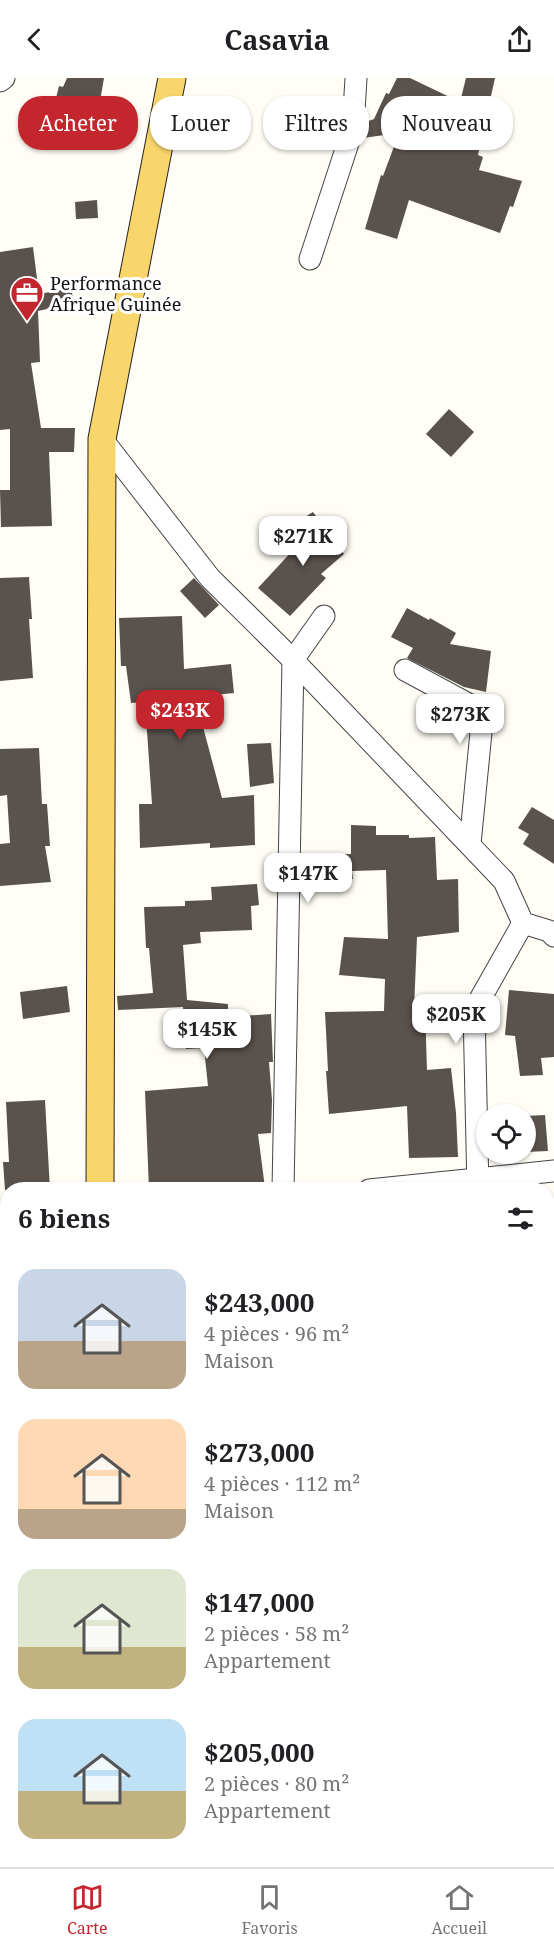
<!DOCTYPE html>
<html lang="fr">
<head>
<meta charset="utf-8">
<style>
	body { margin:0; font-family:"Noto Serif",serif; background:#f6f6f6; color:#202124; height:100vh; display:flex; flex-direction:column; font-size:22px; white-space:nowrap }
	* { box-sizing:border-box; margin:0 }
	p { font-size:20px; color:#757577 }
	.icon { flex:none; width:33px; height:33px; fill:none; stroke:currentColor; stroke-width:2; stroke-linecap:round; stroke-linejoin:round }
	.map { position:relative; flex:1; overflow:hidden }
	.side { position:absolute; left:0px; top:1104px; width:555px; height:686px; display:flex; flex-direction:column; background:#fff; border-radius:24px 24px 0 0; box-shadow:0 2px 4px #0004 }
	.side>* { flex:none }
	.top-card { position:absolute; left:18px; top:18px; width:519px; height:54px; display:flex; gap:12px }
	.buttons { position:absolute; left:476px; top:1026px; display:grid; gap:12px }
	.buttons a { display:grid; place-items:center; width:60px; height:60px; border-radius:50%; background:#fff; box-shadow:0 2px 4px #0004; font-size:30px }
	.price { position:absolute; translate:-50% -51px; padding:0 14px; border-radius:12px; background:#fff; color:#222; font-size:20px; line-height:39px; filter:drop-shadow(0 2px 3px #0008) }
	.price::after { content:''; position:absolute; left:50%; top:36px; width:18px; height:14px; margin-left:-9px; background:inherit; clip-path:polygon(0 0,100% 0,50% 100%) }
	.price.active { background:#c4262e; color:#fff }
	ul { padding:0; list-style:none }
	li { display:flex; align-items:center; gap:18px; height:150px; padding:0 18px }
	li span { display:grid; place-items:center; flex:none; width:168px; height:120px; border-radius:18px; color:#555 }
	li>.icon { margin-inline-start:auto }
	span .icon { width:72px; height:72px; fill:#fffc; stroke-width:1 }
	li b { font-size:26px }
	h2 { display:flex; justify-content:space-between; align-items:center; height:72px; padding:0 18px; font-size:26px }
	.tag { padding:0 21px; border-radius:24px; background:#fff; box-shadow:0 2px 4px #0004; font-size:21px; line-height:54px }
	.tag.active { background:#c4262e; color:#fff }
	header { display:flex; justify-content:space-between; align-items:center; height:78px; padding:0 18px; background:#fff; font-size:27px; font-weight:700 }
	.tabs { display:flex; justify-content:space-around; align-items:center; height:84px; border-top:2px solid #e0e0e0; background:#fff; font-size:16px; color:#757577 }
	.tabs a { display:grid; justify-items:center; gap:3px }
	.tabs .active { color:#c4262e }
	.map>svg:first-child { display:block }
	.building { fill:#5a524d }
	.lines { fill:none; stroke-linecap:round; stroke-linejoin:round }
	.minor-casing { stroke:#444; stroke-width:23 }
	.major-casing { stroke:#222; stroke-width:29 }
	.minor { stroke:#fff; stroke-width:21 }
	.major { stroke:#f9d66b; stroke-width:27 }
	.labels { text-anchor:middle; dominant-baseline:central; stroke-width:6; stroke-linejoin:round; paint-order:stroke }
	.poi-label { font-size:18px; fill:#111; stroke:#fff; text-anchor:start }
</style>
</head>
<body>
<header><svg class="icon" aria-label="back" viewBox="0 0 24 24"><path d="M15 5l-7 7 7 7"/></svg>Casavia<svg class="icon" aria-label="share" viewBox="0 0 24 24"><path d="M12 15V3M7 8l5-5 5 5M5 13v7h14v-7"/></svg></header>
<div class="map">
<svg width="554" height="1789" viewBox="0 0 554 1789">
	<rect width="100%" height="100%" fill="#fffdf5"/>
	<g class="building">
		<polygon points="67,0 104,0 98,35 94,34 92,55 49,49 59,8 63,9"/>
		<polygon points="397,0 410,0 460,24 466,0 495,0 478,77 483,79 479,92 522,103 513,129 510,128 500,155 409,122 397,161 365,151 381,97 383,98 399,55 363,60 366,44 374,41 386,15 389,16"/>
		<polygon points="97,122 98,140 76,141 75,124"/>
		<polygon points="33,169 39,216 71,210 74,225 38,233 40,284 31,285 41,350 75,350 74,374 49,374 52,448 1,449 0,412 10,412 10,351 0,352 0,174"/>
		<polygon points="449,331 474,354 451,379 426,356"/>
		<polygon points="313,434 344,476 321,496 326,500 290,538 258,510 307,457 297,444"/>
		<polygon points="29,499 32,541 29,541 33,600 0,603 0,500"/>
		<polygon points="194,500 219,527 205,540 180,513"/>
		<polygon points="407,530 429,542 430,540 456,555 450,566 491,573 486,614 464,609 407,580 413,570 391,559"/>
		<polygon points="182,538 184,591 231,586 234,615 195,619 222,720 254,717 255,767 210,770 210,765 140,770 139,726 152,726 145,624 131,625 126,588 121,588 119,540"/>
		<polygon points="271,665 274,705 250,709 247,666"/>
		<polygon points="39,670 42,726 47,726 50,768 45,768 51,804 0,808 0,766 10,765 7,717 0,718 0,671"/>
		<polygon points="532,729 554,742 554,786 523,766 529,756 518,750"/>
		<polygon points="351,747 376,748 376,757 409,757 409,760 435,759 437,802 458,801 459,854 417,859 414,931 425,930 427,992 451,990 456,1035 458,1079 409,1080 407,1028 329,1036 326,993 328,993 325,934 384,933 385,901 339,897 344,859 388,861 386,792 352,793 353,801 304,802 305,777 351,776"/>
		<polygon points="257,806 259,827 251,828 252,852 200,854 201,865 183,867 187,922 228,926 228,939 271,936 273,984 269,984 272,1022 271,1055 258,1056 265,1110 248,1112 149,1112 145,1013 208,1008 204,970 186,971 183,929 118,932 117,918 153,915 149,870 146,870 144,829 185,828 185,823 212,822 211,809"/>
		<polygon points="67,908 70,934 23,941 20,914"/>
		<polygon points="509,912 554,916 554,979 541,980 543,997 520,998 515,958 505,957"/>
		<polygon points="45,1022 50,1112 5,1112 3,1084 9,1084 6,1024"/>
		<polygon points="545,1037 548,1073 525,1074 525,1038"/>
	</g>
	<g class="lines">
		<defs>
			<g id="minor">
				<polyline points="0,3 4,0"/>
				<polyline points="310,181 353,50 356,0"/>
				<polyline points="102,361 210,500 293,582 504,803 523,845 549,853 554,858"/>
				<polyline points="405,592 483,634 470,766"/>
				<polyline points="283,1112 293,582 324,538"/>
				<polyline points="369,1112 554,1093"/>
				<polyline points="478,1112 474,932 523,845"/>
				<polyline points="0,1163 8,1163"/>
				<polyline points="548,1446 554,1446"/>
				<polyline points="0,1504 8,1504"/>
				<polyline points="297,1782 297,1789"/>
				<polyline points="473,1782 473,1789"/>
				<polyline points="552,1789 554,1789"/>
			</g>
			<g id="major">
				<polyline points="100,1112 102,361 172,0"/>
				<polyline points="97,1789 97,1782"/>
			</g>
		</defs>
		<use href="#minor" class="minor-casing"/>
		<use href="#major" class="major-casing"/>
		<use href="#minor" class="minor"/>
		<use href="#major" class="major"/>
	</g>
	<defs>
		<symbol id="office-pin" viewBox="-11 -11 22 30"><path d="M0 17L-7.5 6A9.5 9.5 0 1 1 7.5 6Z" fill="#c4262e" stroke="#fff"/><path d="M-6-3h4V-5.5h4V-3h4V5H-6ZM-1-4.5V-3h2v-1.5ZM-6 0V1H6V0Z" fill="#fff"/></symbol>
	</defs>
	<g fill-rule="evenodd">
		<use href="#office-pin" x="8" y="196" width="38" height="52"/>
	</g>
	<g class="labels">
		<g class="poi-label">
			<text x="50" y="205">Performance<tspan x="50" dy="21">Afrique Guinée</tspan></text>
		</g>
	</g>
</svg>
<div class="buttons">
<a><svg class="icon" aria-label="locate" viewBox="0 0 24 24"><circle cx="12" cy="12" r="6"/><path d="M12 2v4M12 18v4M2 12h4M18 12h4"/></svg></a>
</div>
<b class="price" style="left:303px;top:489px">$271K</b>
<b class="price active" style="left:180px;top:663px">$243K</b>
<b class="price" style="left:460px;top:667px">$273K</b>
<b class="price" style="left:308px;top:826px">$147K</b>
<b class="price" style="left:456px;top:967px">$205K</b>
<b class="price" style="left:207px;top:982px">$145K</b>
<div class="top-card">
<a class="tag active">Acheter</a>
<a class="tag">Louer</a>
<a class="tag">Filtres</a>
<a class="tag">Nouveau</a>
</div>
<section class="side">
<h2>6 biens<svg class="icon" aria-label="filters" viewBox="0 0 24 24"><path d="M4 7h16M4 17h16"/><circle cx="9" cy="7" r="2"/><circle cx="15" cy="17" r="2"/></svg></h2>
<ul>
<li><span style="background:linear-gradient(#c9d6e8 60%,#b9a48a 0)"><svg class="icon" aria-label="home" viewBox="0 0 24 24"><path d="M3 11l9-7 9 7M6 9v11h12V9"/></svg></span><div><b>$243,000</b><p>4 pièces · 96 m²</p><p>Maison</p></div></li>
<li><span style="background:linear-gradient(#ffd9b3 75%,#b9a48a 0)"><svg class="icon" aria-label="home" viewBox="0 0 24 24"><path d="M3 11l9-7 9 7M6 9v11h12V9"/></svg></span><div><b>$273,000</b><p>4 pièces · 112 m²</p><p>Maison</p></div></li>
<li><span style="background:linear-gradient(#dfe7d0 65%,#c2b280 0)"><svg class="icon" aria-label="home" viewBox="0 0 24 24"><path d="M3 11l9-7 9 7M6 9v11h12V9"/></svg></span><div><b>$147,000</b><p>2 pièces · 58 m²</p><p>Appartement</p></div></li>
<li><span style="background:linear-gradient(#bfe0f5 60%,#c2b280 0)"><svg class="icon" aria-label="home" viewBox="0 0 24 24"><path d="M3 11l9-7 9 7M6 9v11h12V9"/></svg></span><div><b>$205,000</b><p>2 pièces · 80 m²</p><p>Appartement</p></div></li>
</ul>
</section>
</div>
<nav class="tabs">
<a class="active"><svg class="icon" aria-label="map" viewBox="0 0 24 24"><path d="M3 6l6-2 6 2 6-2v14l-6 2-6-2-6 2zM9 4v14M15 6v14"/></svg>Carte</a>
<a><svg class="icon" aria-label="saved" viewBox="0 0 24 24"><path d="M7 4h10v16l-5-4-5 4z"/></svg>Favoris</a>
<a><svg class="icon" aria-label="home" viewBox="0 0 24 24"><path d="M3 11l9-7 9 7M6 9v11h12V9"/></svg>Accueil</a>
</nav>
</body>
</html>
